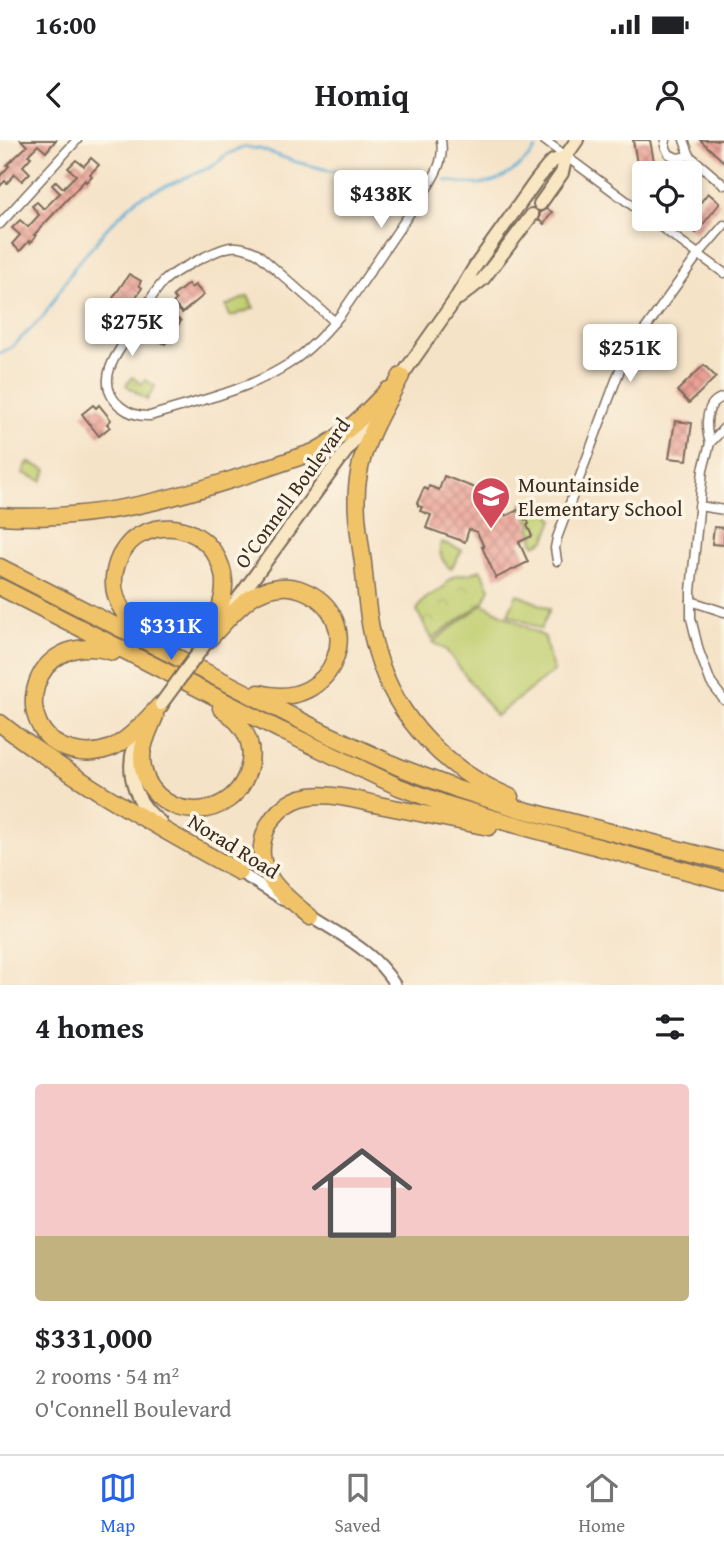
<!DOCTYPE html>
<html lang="en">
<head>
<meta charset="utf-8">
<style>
	body { margin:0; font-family:"Gentium Book Plus",serif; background:#f2f2f2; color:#202124; height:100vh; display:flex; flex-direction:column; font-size:26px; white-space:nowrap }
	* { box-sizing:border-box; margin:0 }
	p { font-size:23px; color:#757577 }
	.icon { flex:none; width:38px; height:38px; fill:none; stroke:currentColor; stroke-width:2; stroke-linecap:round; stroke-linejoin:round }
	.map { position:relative; height:845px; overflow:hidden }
	.drawer { display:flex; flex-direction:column; background:#fff; flex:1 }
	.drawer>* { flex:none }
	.tools { position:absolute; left:632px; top:21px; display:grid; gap:14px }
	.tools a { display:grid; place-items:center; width:70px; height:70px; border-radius:7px; background:#fff; box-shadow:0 4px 10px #0003; font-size:35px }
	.price { position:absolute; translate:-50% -60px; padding:0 16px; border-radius:7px; background:#fff; color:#222; font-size:23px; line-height:46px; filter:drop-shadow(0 2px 4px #0008) }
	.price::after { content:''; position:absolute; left:50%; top:42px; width:21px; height:16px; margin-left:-10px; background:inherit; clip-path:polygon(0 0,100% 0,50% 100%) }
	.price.on { background:#2563eb; color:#fff }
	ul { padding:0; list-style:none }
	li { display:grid; align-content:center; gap:14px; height:371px; padding:0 35px }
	li span { display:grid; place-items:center; height:217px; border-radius:7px; color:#555 }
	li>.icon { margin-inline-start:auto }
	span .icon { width:126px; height:126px; fill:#fffc; stroke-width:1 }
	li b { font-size:30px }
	h2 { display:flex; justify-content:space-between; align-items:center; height:84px; padding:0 35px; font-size:30px }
	.status { display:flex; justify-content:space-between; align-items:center; height:49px; padding:0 35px; background:#fff; direction:ltr }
	.status svg { height:19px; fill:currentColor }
	header { display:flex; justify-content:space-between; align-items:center; height:91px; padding:0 35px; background:#fff; font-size:32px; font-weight:800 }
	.tabs { display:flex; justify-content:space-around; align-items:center; height:98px; border-top:2px solid #e0e0e0; background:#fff; font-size:19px; color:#757577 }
	.tabs a { display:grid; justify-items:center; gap:4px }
	.tabs .on { color:#2563eb }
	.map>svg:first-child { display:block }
	.park { fill:url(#park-crowns); stroke:#7e7c48; stroke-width:2 }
	.pitch { fill:#c1cf71; stroke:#7e7c48; stroke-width:2 }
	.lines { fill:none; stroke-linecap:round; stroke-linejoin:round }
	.stream { stroke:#5aacd5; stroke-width:2.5 }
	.building { fill:url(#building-cross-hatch) }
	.minor-casing { stroke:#7c6b5a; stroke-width:11 }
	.tertiary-casing { stroke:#7c6b5a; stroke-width:14 }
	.secondary-casing { stroke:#7c6b5a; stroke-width:16 }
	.motorway-casing { stroke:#7c6b5a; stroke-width:19 }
	.minor { stroke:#fff; stroke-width:8 }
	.tertiary { stroke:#fff; stroke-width:10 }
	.secondary { stroke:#f9e7c3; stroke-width:12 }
	.motorway { stroke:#f1c369; stroke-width:16 }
	.secondary-bridge-casing { stroke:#7c6b5a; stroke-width:16; stroke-linecap:butt }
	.secondary-bridge { stroke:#f9e7c3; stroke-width:12 }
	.labels { text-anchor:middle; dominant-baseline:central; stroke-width:7; stroke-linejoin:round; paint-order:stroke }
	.poi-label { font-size:21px; fill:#3b2a1e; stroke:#fcf5e5; text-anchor:start }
	.street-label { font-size:21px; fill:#3b2a1e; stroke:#fcf5e5 }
</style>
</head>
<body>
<div class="status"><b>16:00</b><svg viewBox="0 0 49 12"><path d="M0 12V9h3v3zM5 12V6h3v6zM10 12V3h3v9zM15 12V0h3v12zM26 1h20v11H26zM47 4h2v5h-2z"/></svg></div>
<header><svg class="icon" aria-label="back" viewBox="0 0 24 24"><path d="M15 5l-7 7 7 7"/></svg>Homiq<svg class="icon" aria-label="person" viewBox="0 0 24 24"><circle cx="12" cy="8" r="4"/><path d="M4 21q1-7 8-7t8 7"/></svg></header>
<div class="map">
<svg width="724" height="845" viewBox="0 0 724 845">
	<defs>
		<pattern id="park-crowns" width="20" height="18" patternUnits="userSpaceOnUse" patternTransform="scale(1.75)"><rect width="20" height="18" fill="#c1cf71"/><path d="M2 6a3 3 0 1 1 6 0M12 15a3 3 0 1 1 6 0" fill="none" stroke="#a7b261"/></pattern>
		<pattern id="building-cross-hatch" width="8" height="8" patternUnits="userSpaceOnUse" patternTransform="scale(1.75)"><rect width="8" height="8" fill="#eba196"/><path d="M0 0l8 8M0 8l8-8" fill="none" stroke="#c0837a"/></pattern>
	</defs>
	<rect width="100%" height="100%" fill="#fcf5e5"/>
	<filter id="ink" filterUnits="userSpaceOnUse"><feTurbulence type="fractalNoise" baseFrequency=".0143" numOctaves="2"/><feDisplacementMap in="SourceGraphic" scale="14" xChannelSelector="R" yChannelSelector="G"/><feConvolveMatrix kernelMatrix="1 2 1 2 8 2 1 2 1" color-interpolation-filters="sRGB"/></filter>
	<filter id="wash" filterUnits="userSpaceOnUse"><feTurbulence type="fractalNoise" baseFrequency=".00686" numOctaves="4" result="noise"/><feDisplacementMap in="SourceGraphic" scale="28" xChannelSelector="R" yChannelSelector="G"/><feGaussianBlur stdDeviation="1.57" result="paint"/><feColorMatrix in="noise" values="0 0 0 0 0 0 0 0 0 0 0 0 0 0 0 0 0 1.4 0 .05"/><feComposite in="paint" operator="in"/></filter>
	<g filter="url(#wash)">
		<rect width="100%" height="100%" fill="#f5e3c8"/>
		<g class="park">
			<polygon points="248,156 254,168 230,177 226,166"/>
			<polygon points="132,237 142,244 145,240 155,246 147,260 126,245"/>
			<polygon points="523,362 549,372 553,380 545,400 535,405 532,399 534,396 530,387 532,384 521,368"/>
			<path d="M441 402 462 410 451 429C442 422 438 413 441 402Z"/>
			<path d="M480 429 490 448 484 462 432 499 417 471C422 458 430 456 441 449 446 445 447 440 453 437 463 432 468 437 480 429Z"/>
		</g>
		<g class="pitch">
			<polygon points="28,322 47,330 42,341 23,333"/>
			<polygon points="517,454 550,469 541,489 508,474"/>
			<polygon points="483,464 545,497 549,517 554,531 496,576 446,510 433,502"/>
		</g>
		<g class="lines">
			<g class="stream">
				<path d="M445 40C456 42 468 45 479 44 501 44 523 25 536 9"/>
				<polyline points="0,213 12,207 43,177 76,125 95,104 106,89 138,58 213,26 227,14 245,7 260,9 296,22 328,30 424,38"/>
			</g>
		</g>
		<g id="blocks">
			<g class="building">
				<polygon points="21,0 56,0 46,12 38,5 28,15 31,17 23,26 30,33 22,41 15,34 7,43 5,41 0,46 0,36 9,26 7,25 27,6"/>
				<polygon points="633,0 650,0 655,27 638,30"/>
				<polygon points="700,0 724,0 724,22"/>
				<polygon points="91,18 99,25 90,34 92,36 86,42 85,40 34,95 36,96 33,100 30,103 29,101 20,111 12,104 20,95 12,88 20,80 28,87 39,75 32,66 37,62 44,69 60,53 52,45 56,41 63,48 76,35 68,28 76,20 84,26"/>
				<polygon points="690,38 698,42 690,61"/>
				<polygon points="708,53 720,63 696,93 684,83 687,79 690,79 690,76"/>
				<polygon points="547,69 552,72 544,84 539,80 540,73"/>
				<polygon points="129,134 141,141 139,145 142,148 132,163 128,161 125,165 113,158"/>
				<polygon points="188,144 191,148 195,145 204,155 182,173 173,163 176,160 173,156"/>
				<polygon points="169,173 181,181 165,204 153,197 156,193 153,191 163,175 166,177"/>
				<polygon points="704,225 716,237 689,263 677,251"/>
				<polygon points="93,265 96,268 99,265 111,280 107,284 110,287 99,296 82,274"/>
				<polygon points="675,281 692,283 687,320 669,318"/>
				<polygon points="444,336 483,351 478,364 496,356 506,376 520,369 525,380 527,379 529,384 527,385 532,396 519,402 528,422 496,438 482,407 484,407 477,392 469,389 465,402 426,388 431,375 420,371 422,367 418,366 418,364 417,363 424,348 428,350 429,346 439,350"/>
				<polygon points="714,387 724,388 724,405 712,404"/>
			</g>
		</g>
	</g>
	<g filter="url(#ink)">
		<use href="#blocks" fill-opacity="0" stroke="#7c6b5a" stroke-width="2"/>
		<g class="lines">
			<defs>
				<g id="minor">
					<polyline points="544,0 644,74"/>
					<polyline points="666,0 665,6 669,14 677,18 690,16"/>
					<polyline points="684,0 690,16 724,45"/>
					<polyline points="650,79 724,133"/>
					<polyline points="0,84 77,0"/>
					<path d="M335 182 257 113C249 109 240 106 231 107 217 109 174 131 164 141 150 156 140 178 129 195 121 208 109 223 108 238 106 262 129 277 150 276 194 262 242 252 282 228 305 215 324 195 341 174L429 45C438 30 444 18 441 0"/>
					<polyline points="724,288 710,303 703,330 691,451 691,478 699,511 711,543 724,560"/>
					<path d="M710 303C705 287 704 262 724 257"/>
					<polyline points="699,366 724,370"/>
					<polyline points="557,421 555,408 557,398 622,224 631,209 698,115 724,85"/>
					<polyline points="691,461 724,472"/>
				</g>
				<g id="tertiary">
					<polyline points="239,732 284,760"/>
					<path d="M307 774C339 794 375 811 395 845"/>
				</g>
				<g id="secondary">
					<polyline points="540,64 562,33 566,16 577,0"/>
					<polyline points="459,158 483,139 532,75"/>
					<polyline points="398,241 453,163 474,128 536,41 548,26 553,21 566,16"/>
					<polyline points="230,470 376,270"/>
					<path d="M144 587C122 619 129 658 160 682"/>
				</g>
				<g id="motorway">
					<path d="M401 236C385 267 365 298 359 333 353 363 359 394 363 423 366 453 368 484 377 513 396 579 447 631 510 657"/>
					<path d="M0 376C113 383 209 348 314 312 346 295 363 276 388 250"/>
					<polyline points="0,427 325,593 399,627 457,649 520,669 724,721"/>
					<polyline points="0,447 280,590 399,647 448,665 491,678 724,741"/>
					<path d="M146 494C119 475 105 448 120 416 125 407 132 398 142 394 179 375 221 401 224 441 225 459 217 476 211 493"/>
					<path d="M208 500C223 485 237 466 255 455 269 447 287 444 302 450 370 476 336 574 259 553"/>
					<path d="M113 512C29 487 7 592 71 610 85 614 99 613 113 607 132 597 146 580 161 564"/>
					<path d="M155 576C150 589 142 603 142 617 143 682 238 691 250 622 254 598 239 580 221 568"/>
					<path d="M0 583C31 608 64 629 98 651 144 679 191 706 239 732"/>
					<path d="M310 777C286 757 255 735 263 700 268 677 287 659 310 656 333 653 357 660 379 665 416 672 452 680 489 687"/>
				</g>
			</defs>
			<use href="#minor" class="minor-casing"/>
			<use href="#tertiary" class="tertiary-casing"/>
			<use href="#secondary" class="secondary-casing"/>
			<use href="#motorway" class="motorway-casing"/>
			<use href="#minor" class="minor"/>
			<use href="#tertiary" class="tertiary"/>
			<use href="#secondary" class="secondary"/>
			<use href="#motorway" class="motorway"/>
			<defs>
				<polyline id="secondary-bridge" points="161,564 208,500"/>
			</defs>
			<use href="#secondary-bridge" class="secondary-bridge-casing"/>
			<use href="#secondary-bridge" class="secondary-bridge"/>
		</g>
	</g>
	<defs>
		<symbol id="school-pin" viewBox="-11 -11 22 30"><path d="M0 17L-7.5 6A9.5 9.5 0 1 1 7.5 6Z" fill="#d1495b" stroke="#fcf5e5"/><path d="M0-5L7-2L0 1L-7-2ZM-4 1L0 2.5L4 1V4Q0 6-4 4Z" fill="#fff"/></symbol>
	</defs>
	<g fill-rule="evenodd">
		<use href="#school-pin" x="469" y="334" width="44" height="60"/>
	</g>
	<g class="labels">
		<g class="poi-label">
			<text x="518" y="344">Mountainside<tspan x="518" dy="24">Elementary School</tspan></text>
		</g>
		<g class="street-label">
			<text transform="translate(292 353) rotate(-54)">O'Connell Boulevard</text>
			<text transform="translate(234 706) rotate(32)">Norad Road</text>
		</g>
	</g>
</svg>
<div class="tools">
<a><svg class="icon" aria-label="locate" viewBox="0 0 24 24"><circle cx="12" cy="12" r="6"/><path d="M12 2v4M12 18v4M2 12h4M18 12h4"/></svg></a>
</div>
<b class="price" style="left:381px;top:90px">$438K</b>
<b class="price" style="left:132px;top:218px">$275K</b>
<b class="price" style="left:630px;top:244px">$251K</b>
<b class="price on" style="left:171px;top:522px">$331K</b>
</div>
<section class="drawer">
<h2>4 homes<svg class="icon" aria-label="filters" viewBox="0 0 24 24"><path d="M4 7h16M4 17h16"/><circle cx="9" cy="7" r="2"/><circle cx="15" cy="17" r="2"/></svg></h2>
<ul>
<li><span style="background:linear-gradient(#f6c9c9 70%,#c2b280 0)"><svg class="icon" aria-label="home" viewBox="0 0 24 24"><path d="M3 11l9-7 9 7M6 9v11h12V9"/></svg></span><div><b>$331,000</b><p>2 rooms · 54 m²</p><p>O'Connell Boulevard</p></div></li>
</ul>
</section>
<nav class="tabs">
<a class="on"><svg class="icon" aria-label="map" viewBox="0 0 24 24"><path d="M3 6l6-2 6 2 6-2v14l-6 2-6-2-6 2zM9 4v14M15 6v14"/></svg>Map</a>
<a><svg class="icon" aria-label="saved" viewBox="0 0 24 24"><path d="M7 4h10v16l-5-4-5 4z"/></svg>Saved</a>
<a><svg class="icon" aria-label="home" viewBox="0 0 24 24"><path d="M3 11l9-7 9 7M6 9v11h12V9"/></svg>Home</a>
</nav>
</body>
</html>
